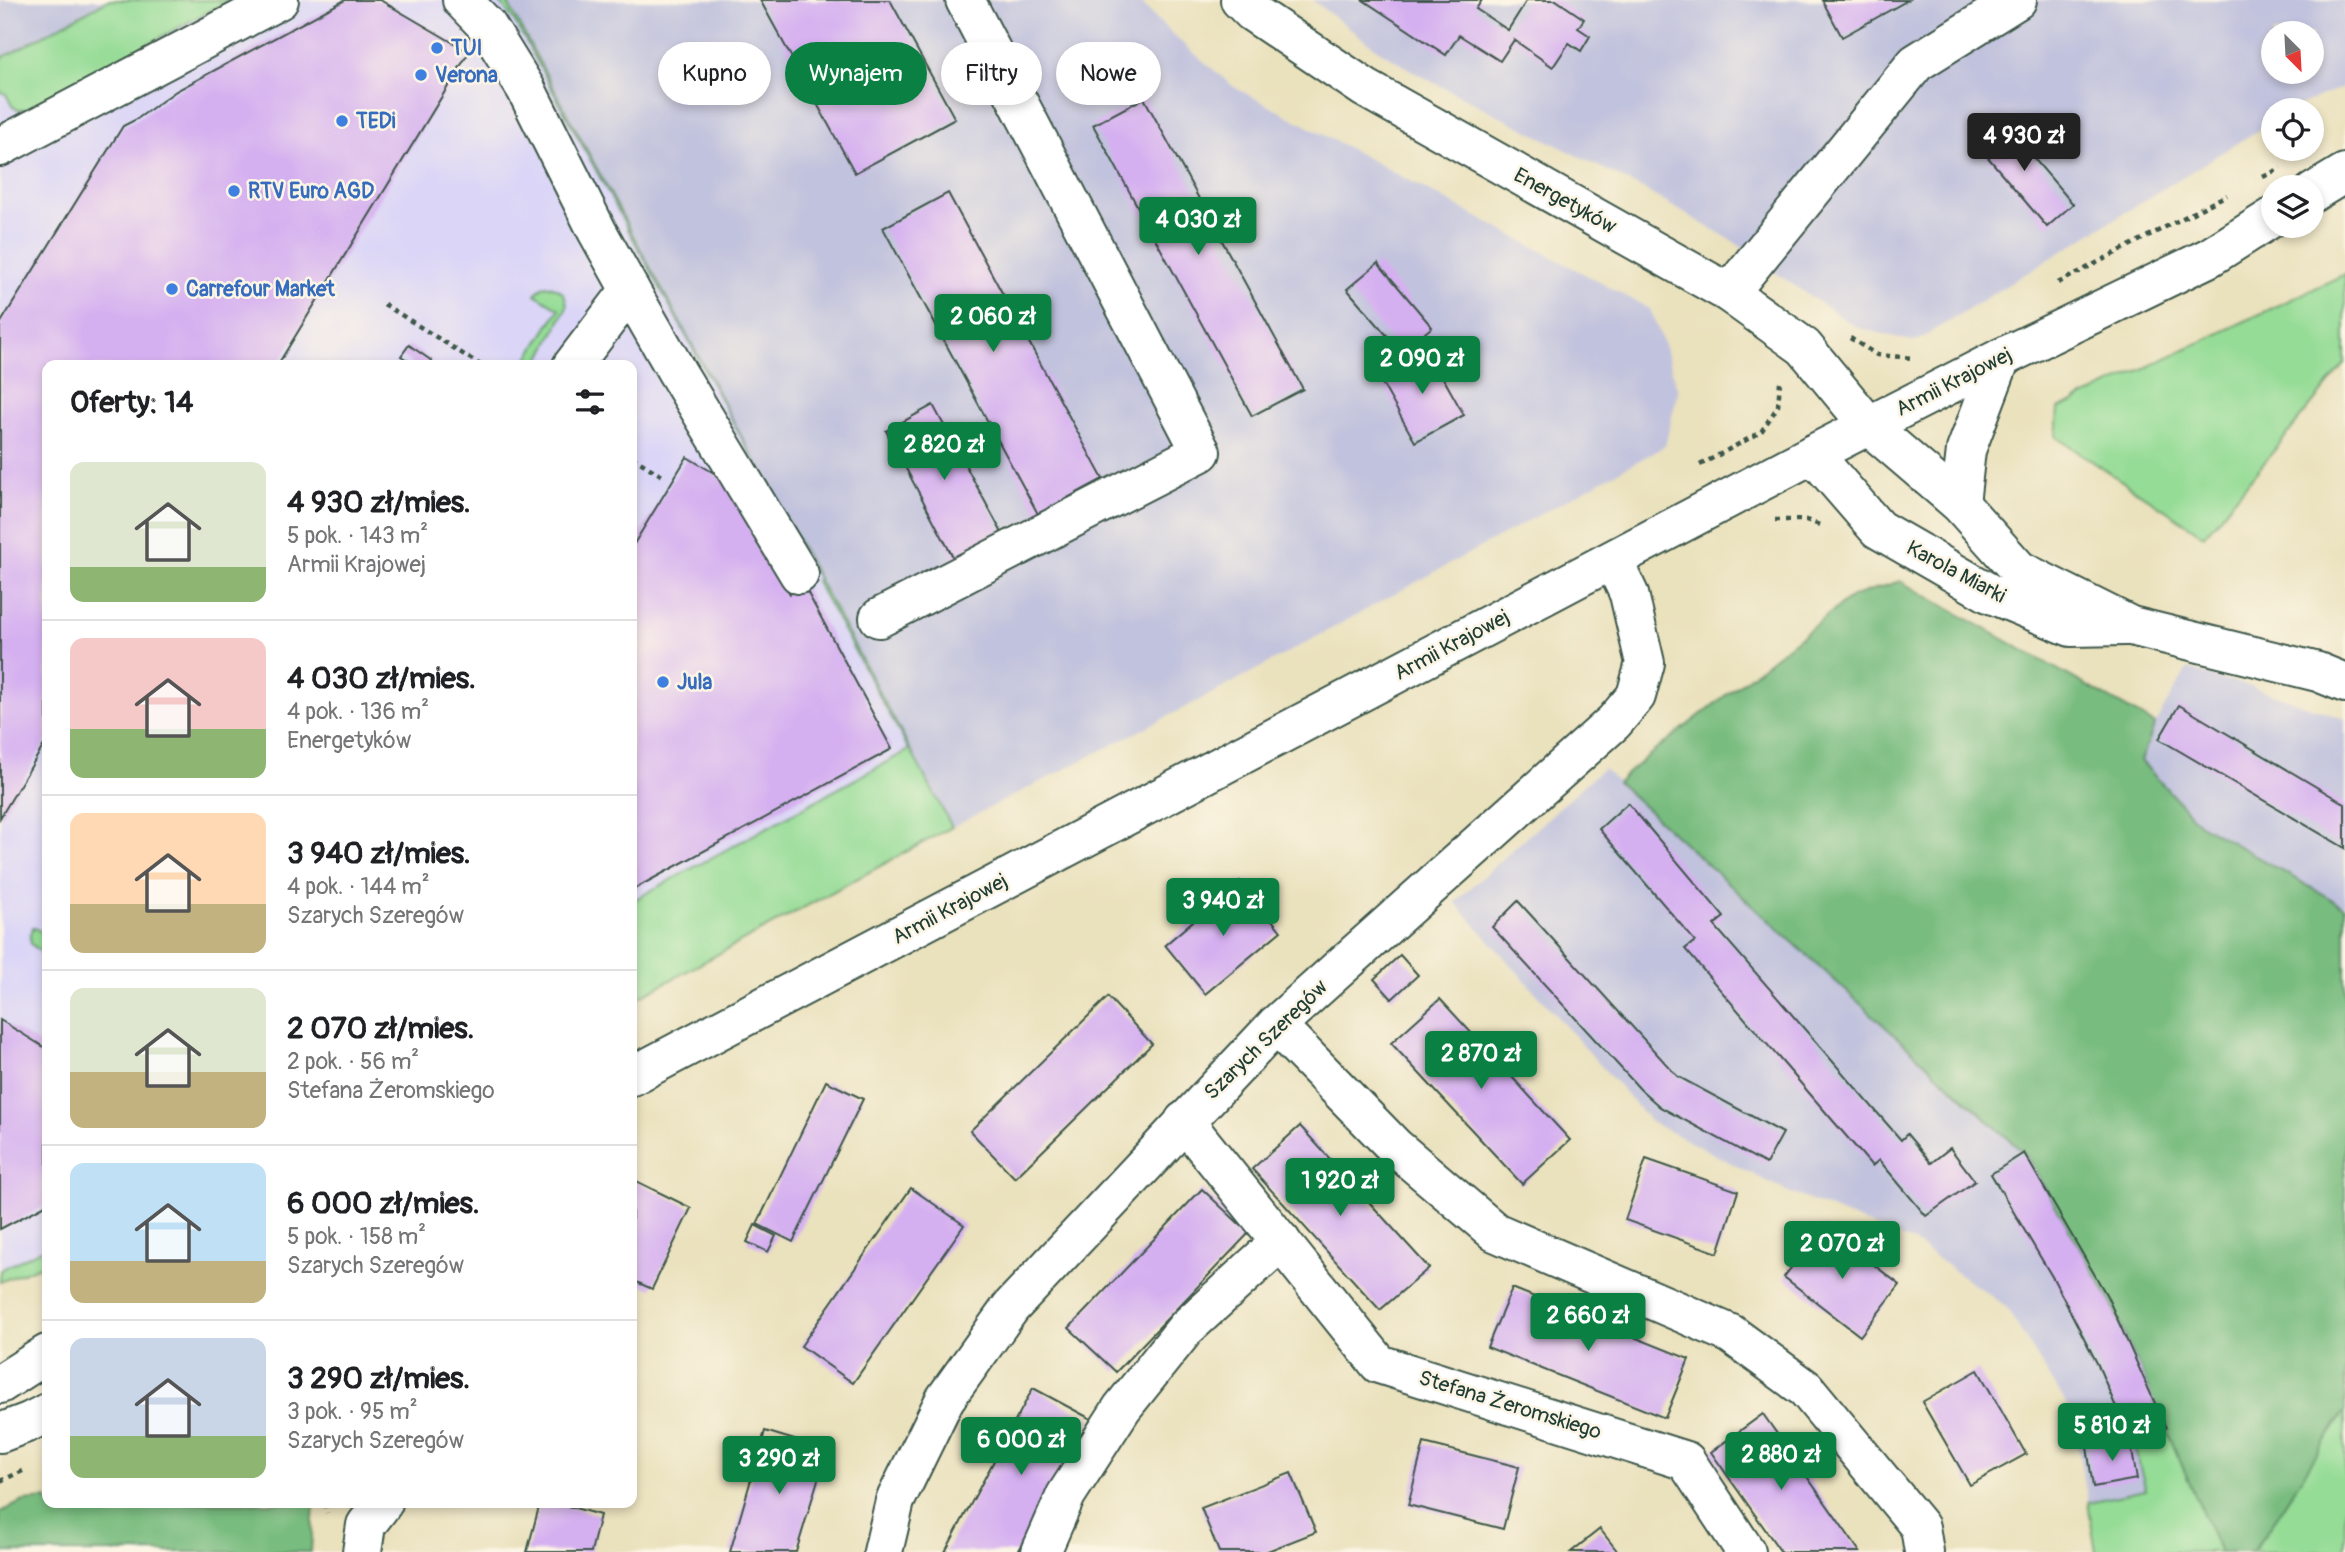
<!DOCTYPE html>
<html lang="pl">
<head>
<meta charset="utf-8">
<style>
	body { margin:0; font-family:Pangolin,sans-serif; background:#f2f2f2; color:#202124; height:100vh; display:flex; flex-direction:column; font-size:26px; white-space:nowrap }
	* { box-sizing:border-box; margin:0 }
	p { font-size:23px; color:#757577 }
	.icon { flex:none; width:38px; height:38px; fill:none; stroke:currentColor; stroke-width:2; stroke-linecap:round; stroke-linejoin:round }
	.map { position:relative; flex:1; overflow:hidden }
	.panel { position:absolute; left:42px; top:360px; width:595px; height:1148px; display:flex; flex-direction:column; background:#fff; border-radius:14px; box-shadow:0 4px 10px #0003 }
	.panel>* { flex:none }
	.banner { position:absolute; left:658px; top:42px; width:665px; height:63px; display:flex; gap:14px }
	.needle { width:46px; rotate:156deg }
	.fabs { position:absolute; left:2261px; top:21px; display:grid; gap:14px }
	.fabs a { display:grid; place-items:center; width:63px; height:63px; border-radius:50%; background:#fff; box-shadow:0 4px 10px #0003; font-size:35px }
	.price { position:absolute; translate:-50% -60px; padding:0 16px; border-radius:7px; background:#0b8043; color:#fff; font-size:23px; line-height:46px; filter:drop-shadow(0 2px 4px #0008) }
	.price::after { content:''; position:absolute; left:50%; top:42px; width:21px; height:16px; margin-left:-10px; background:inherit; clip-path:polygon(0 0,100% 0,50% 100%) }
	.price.current { background:#222; color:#fff }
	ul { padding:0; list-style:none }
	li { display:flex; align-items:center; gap:21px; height:175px; padding:0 28px }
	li+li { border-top:2px solid #e0e0e0 }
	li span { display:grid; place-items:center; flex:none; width:196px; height:140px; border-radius:14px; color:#555 }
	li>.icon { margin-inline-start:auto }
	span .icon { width:84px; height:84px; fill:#fffc; stroke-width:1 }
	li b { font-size:30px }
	h2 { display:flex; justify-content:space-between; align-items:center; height:84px; padding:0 28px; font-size:30px }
	.tag { padding:0 24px; border-radius:32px; background:#fff; box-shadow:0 4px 10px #0003; font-size:24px; line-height:63px }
	.tag.current { background:#0b8043; color:#fff }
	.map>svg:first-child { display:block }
	.built { fill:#dbd6f7 }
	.industrial { fill:#c1c2dd; fill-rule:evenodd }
	.green { fill:#95dc96; stroke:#5a8c65; stroke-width:2 }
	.forest { fill:#78bc7f; stroke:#4c7c5a; stroke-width:2 }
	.building { fill:#d5b0f0 }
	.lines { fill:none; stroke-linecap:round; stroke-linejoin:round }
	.minor-casing { stroke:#3d5649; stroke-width:42 }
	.path { stroke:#3d5649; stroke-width:4.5; stroke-dasharray:5 5; stroke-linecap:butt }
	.minor { stroke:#fff; stroke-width:38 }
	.shop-dot { fill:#3f7fe0; stroke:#fcf5e5; stroke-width:2.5 }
	.labels { text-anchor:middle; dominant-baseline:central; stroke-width:5; stroke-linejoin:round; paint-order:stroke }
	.shop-label { font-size:21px; font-weight:bold; fill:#366cbe; stroke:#fcf5e5; text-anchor:start }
	.street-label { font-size:21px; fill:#1f3d34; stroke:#fcf5e5 }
</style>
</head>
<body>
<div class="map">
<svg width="2345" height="1552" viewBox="0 0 2345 1552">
	<rect width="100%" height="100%" fill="#fcf5e5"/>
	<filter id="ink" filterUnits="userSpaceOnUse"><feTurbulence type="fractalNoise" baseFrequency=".0143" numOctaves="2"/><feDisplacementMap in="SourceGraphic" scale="14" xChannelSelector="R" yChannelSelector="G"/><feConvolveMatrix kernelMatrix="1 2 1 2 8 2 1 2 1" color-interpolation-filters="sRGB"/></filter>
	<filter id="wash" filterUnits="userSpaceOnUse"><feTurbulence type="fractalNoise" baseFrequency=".00686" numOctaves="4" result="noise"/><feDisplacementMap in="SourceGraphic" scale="28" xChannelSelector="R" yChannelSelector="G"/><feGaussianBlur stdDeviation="1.57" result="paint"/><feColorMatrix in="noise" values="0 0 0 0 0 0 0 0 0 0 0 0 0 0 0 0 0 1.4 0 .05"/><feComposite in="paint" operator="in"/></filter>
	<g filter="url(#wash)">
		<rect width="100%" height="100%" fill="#eae1bd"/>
		<polygon class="built" points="108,0 506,0 952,827 632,1001 632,366 47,366 47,1263 0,1282 0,59"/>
		<g class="industrial">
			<polygon points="0,0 108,0 0,59"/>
			<polygon points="506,0 1138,0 1175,37 1234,87 1650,309 1664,345 1678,391 1665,446 1223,688 952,827"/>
			<path d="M1312 0H2345V86L2290 110H2273V121L1915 342 1856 327 1783 278 1733 241 1639 187 1419 75 1377 49ZM2273 33H2312V72H2273Z"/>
			<polygon points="2187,669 2252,687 2345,719 2345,907 2198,823 2141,761 2155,724"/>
			<polygon points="1603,768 2025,1154 2109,1299 2167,1430 2134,1445 2146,1490 2088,1502 2071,1411 2005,1306 1915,1243 1786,1191 1651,1122 1455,902"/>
		</g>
		<g class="green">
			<polygon points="108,0 230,0 27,109 18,110 12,106 6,94 0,92 0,59"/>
			<polygon points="498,0 506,0 952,827 632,1001 632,901 909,750 816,581 818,578 525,40 512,18"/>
			<polygon points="2345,274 2345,364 2204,536 2056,437 2058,409"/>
			<path d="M548 286C561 288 566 294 567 307L537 366H523L559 309 535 294 542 287Z"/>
			<polygon points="33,927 47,935 47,957 31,944 30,935"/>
			<polygon points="47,1247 47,1263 0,1282 0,1270"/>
			<polygon points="2345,1411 2345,1552 2253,1552"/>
			<polygon points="2167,1430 2220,1552 2096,1552 2088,1502 2146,1490 2134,1445"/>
		</g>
		<g class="forest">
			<polygon points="1900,581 2155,724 2141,761 2198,823 2345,907 2345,1411 2253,1552 2220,1552 2109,1299 2025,1154 1617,782 1648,756 1851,597"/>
			<polygon points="47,1499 47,1503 314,1503 311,1552 0,1552 0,1512 24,1501"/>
		</g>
		<g id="blocks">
			<g class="building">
				<polygon points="345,0 380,0 469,52 277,366 47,366 47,740 0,818 0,324 123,126 137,119 176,91"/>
				<polygon points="760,0 890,0 955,119 855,173"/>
				<polygon points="1363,0 1482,0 1476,9 1508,30 1527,0 1556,0 1584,19 1578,28 1590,36 1581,51 1569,43 1553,67 1514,40 1500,61 1459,35 1446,55"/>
				<polygon points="1822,0 1908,0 1842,37"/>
				<polygon points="1144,98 1303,389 1252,416 1093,125"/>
				<polygon points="2001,120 2073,204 2047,227 1975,142"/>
				<polygon points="948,193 1103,479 1038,514 883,228"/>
				<polygon points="1378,263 1432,327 1402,353 1347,289"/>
				<polygon points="409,345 432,361 429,366 416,366 401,356"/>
				<polygon points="1428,351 1464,415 1415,442 1379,378"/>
				<polygon points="933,405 1002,533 954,559 886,431"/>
				<polygon points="687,457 729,482 790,594 804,586 892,749 632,890 632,547"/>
				<polygon points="2179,705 2345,804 2345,848 2159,739"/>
				<polygon points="1628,803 1724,917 1714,925 1901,1140 1907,1134 1931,1163 1950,1148 1975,1181 1926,1216 1879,1160 1872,1166 1685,949 1695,941 1599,829"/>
				<polygon points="1240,881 1281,931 1205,994 1165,945"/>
				<polygon points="1518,901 1677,1076 1783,1133 1766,1164 1660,1107 1640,1089 1492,927"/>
				<polygon points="1400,955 1418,975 1392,999 1374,979"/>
				<polygon points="1108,997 1152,1044 1015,1178 970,1131"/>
				<polygon points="1440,999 1570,1140 1522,1184 1391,1043"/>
				<polygon points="0,1020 47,1049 47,1201 44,1206 0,1229"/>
				<polygon points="826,1081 863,1099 793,1242 757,1224"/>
				<polygon points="1300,1126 1429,1268 1380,1310 1252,1169"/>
				<polygon points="2024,1153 2107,1296 2166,1428 2130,1440 2098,1365 2054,1280 1991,1174"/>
				<polygon points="1646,1159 1738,1191 1718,1253 1625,1220"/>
				<polygon points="636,1181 691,1208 652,1289 632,1280 632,1189"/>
				<polygon points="911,1188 964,1225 853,1383 801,1346"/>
				<polygon points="1202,1189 1249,1233 1116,1372 1069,1328"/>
				<polygon points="755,1225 776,1236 768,1252 747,1242"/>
				<polygon points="1823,1226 1900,1285 1860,1336 1784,1277"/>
				<polygon points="1512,1288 1689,1359 1665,1418 1487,1347"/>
				<polygon points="1978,1370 2026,1454 1970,1485 1922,1402"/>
				<polygon points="1033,1388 1091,1419 1018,1552 945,1552"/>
				<polygon points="1763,1414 1860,1552 1781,1552 1711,1452"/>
				<polygon points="765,1431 827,1450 796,1552 730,1552"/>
				<polygon points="2130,1440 2137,1479 2093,1487 2087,1447"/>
				<polygon points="1424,1443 1519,1467 1503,1529 1408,1505"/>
				<polygon points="1291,1473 1316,1532 1265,1552 1219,1552 1201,1508"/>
				<polygon points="540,1503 557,1503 600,1515 591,1552 527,1552"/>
				<polygon points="1600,1529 1618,1552 1571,1552"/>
			</g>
		</g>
	</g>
	<g filter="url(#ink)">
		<use href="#blocks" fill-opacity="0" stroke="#3d5649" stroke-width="2"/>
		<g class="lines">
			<defs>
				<g id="minor">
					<polyline points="462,0 487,26 526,89 597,231 630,290 677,372 799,574"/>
					<polyline points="1240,0 1252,12 1365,88 1729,293 1804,347 1869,426 1960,504 2019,570 2131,626 2318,672 2345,683"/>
					<polyline points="0,147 279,0"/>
					<polyline points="2312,193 2345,173"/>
					<polyline points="1729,293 1916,63 2017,0"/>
					<polyline points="572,366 630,290"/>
					<polyline points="1813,454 1878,529 1989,593 2071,627 2125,626"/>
					<polyline points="1960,504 1966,450 2001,358"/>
					<polyline points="879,618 1201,452 965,0"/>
					<polyline points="1276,1025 1395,1147 1495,1232 1731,1334 1806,1389 1920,1527 1924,1552"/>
					<polyline points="632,1076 1813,454 2001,358 2210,257 2273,217"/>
					<polyline points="1184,1121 1379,1364 1686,1461 1746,1552"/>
					<polyline points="0,1384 47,1354"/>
					<polyline points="0,1433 29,1422 47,1413"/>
					<polyline points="362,1552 366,1525 383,1503"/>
					<polyline points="883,1552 895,1501 945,1399 1011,1307 1276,1025 1614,722 1636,696 1645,663 1629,594 1613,560"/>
					<polyline points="1041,1552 1066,1495 1122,1408 1186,1328 1281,1241"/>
				</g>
			</defs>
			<use href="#minor" class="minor-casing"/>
			<g class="path">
				<polyline points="2263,177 2281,168"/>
				<polyline points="2058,283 2227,195"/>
				<polyline points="384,304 482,366"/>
				<polyline points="1850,338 1877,355 1914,358"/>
				<polyline points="632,457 664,477"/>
				<polyline points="1700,465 1761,432 1778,406 1780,382"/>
				<polyline points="1775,520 1806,520 1822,526"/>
				<polyline points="0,1481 25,1470"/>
				<polyline points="325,1503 327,1513"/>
			</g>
			<use href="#minor" class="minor"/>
		</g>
	</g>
	<g class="shop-dot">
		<circle cx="437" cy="48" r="7"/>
		<circle cx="421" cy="75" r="7"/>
		<circle cx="342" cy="121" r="7"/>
		<circle cx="234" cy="191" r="7"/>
		<circle cx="172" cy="289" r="7"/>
		<circle cx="663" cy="682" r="7"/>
	</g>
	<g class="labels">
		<g class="shop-label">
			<text x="451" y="48">TUI</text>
			<text x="435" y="75">Verona</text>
			<text x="356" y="121">TEDi</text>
			<text x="248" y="191">RTV Euro AGD</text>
			<text x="186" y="289">Carrefour Market</text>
			<text x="677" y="682">Jula</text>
		</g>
		<g class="street-label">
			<text transform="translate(1565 201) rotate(29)">Energetyków</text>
			<text transform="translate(1954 382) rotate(-27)">Armii Krajowej</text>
			<text transform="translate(1956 572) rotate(28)">Karola Miarki</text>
			<text transform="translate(1452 645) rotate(-28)">Armii Krajowej</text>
			<text transform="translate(950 909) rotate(-28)">Armii Krajowej</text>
			<text transform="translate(1266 1040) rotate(-44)">Szarych Szeregów</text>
			<text transform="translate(1510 1405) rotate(17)">Stefana Żeromskiego</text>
		</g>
	</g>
</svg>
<div class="fabs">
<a><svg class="needle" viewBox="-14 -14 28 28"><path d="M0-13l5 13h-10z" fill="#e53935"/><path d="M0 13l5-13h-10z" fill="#757577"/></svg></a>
<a><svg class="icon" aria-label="locate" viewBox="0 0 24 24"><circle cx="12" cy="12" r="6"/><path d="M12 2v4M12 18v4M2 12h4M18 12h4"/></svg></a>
<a><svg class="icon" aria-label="layers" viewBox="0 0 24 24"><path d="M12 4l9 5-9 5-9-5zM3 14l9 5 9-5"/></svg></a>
</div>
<b class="price current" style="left:2024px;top:173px">4 930 zł</b>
<b class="price" style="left:1198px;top:257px">4 030 zł</b>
<b class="price" style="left:993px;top:354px">2 060 zł</b>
<b class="price" style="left:1422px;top:396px">2 090 zł</b>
<b class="price" style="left:944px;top:482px">2 820 zł</b>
<b class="price" style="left:1223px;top:938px">3 940 zł</b>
<b class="price" style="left:1481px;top:1091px">2 870 zł</b>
<b class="price" style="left:1340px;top:1218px">1 920 zł</b>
<b class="price" style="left:1842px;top:1281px">2 070 zł</b>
<b class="price" style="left:1588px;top:1353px">2 660 zł</b>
<b class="price" style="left:2112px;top:1463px">5 810 zł</b>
<b class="price" style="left:1021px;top:1477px">6 000 zł</b>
<b class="price" style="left:1781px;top:1492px">2 880 zł</b>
<b class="price" style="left:779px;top:1496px">3 290 zł</b>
<div class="banner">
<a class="tag">Kupno</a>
<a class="tag current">Wynajem</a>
<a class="tag">Filtry</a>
<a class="tag">Nowe</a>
</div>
<section class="panel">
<h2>Oferty: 14<svg class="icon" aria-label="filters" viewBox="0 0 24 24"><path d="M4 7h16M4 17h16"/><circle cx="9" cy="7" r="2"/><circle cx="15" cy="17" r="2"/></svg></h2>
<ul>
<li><span style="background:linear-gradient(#dfe7d0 75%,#8fb573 0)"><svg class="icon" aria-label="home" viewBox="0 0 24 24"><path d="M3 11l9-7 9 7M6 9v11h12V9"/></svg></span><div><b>4 930 zł/mies.</b><p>5 pok. · 143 m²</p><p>Armii Krajowej</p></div></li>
<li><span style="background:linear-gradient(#f6c9c9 65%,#8fb573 0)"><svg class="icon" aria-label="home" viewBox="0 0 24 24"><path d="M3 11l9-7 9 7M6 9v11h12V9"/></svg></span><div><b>4 030 zł/mies.</b><p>4 pok. · 136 m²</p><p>Energetyków</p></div></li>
<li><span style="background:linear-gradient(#ffd9b3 65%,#c2b280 0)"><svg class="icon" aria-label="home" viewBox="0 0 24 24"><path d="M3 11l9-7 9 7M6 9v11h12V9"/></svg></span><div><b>3 940 zł/mies.</b><p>4 pok. · 144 m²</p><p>Szarych Szeregów</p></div></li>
<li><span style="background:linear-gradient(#dfe7d0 60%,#c2b280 0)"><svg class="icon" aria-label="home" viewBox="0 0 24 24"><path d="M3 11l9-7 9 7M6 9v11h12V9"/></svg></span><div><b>2 070 zł/mies.</b><p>2 pok. · 56 m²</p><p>Stefana Żeromskiego</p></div></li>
<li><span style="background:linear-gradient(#bfe0f5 70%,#c2b280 0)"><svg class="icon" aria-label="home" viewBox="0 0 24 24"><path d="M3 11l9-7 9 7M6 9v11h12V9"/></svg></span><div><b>6 000 zł/mies.</b><p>5 pok. · 158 m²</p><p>Szarych Szeregów</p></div></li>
<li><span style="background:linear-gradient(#c9d6e8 70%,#8fb573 0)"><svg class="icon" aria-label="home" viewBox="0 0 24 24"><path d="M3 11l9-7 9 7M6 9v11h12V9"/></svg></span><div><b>3 290 zł/mies.</b><p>3 pok. · 95 m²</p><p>Szarych Szeregów</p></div></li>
</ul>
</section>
</div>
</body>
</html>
